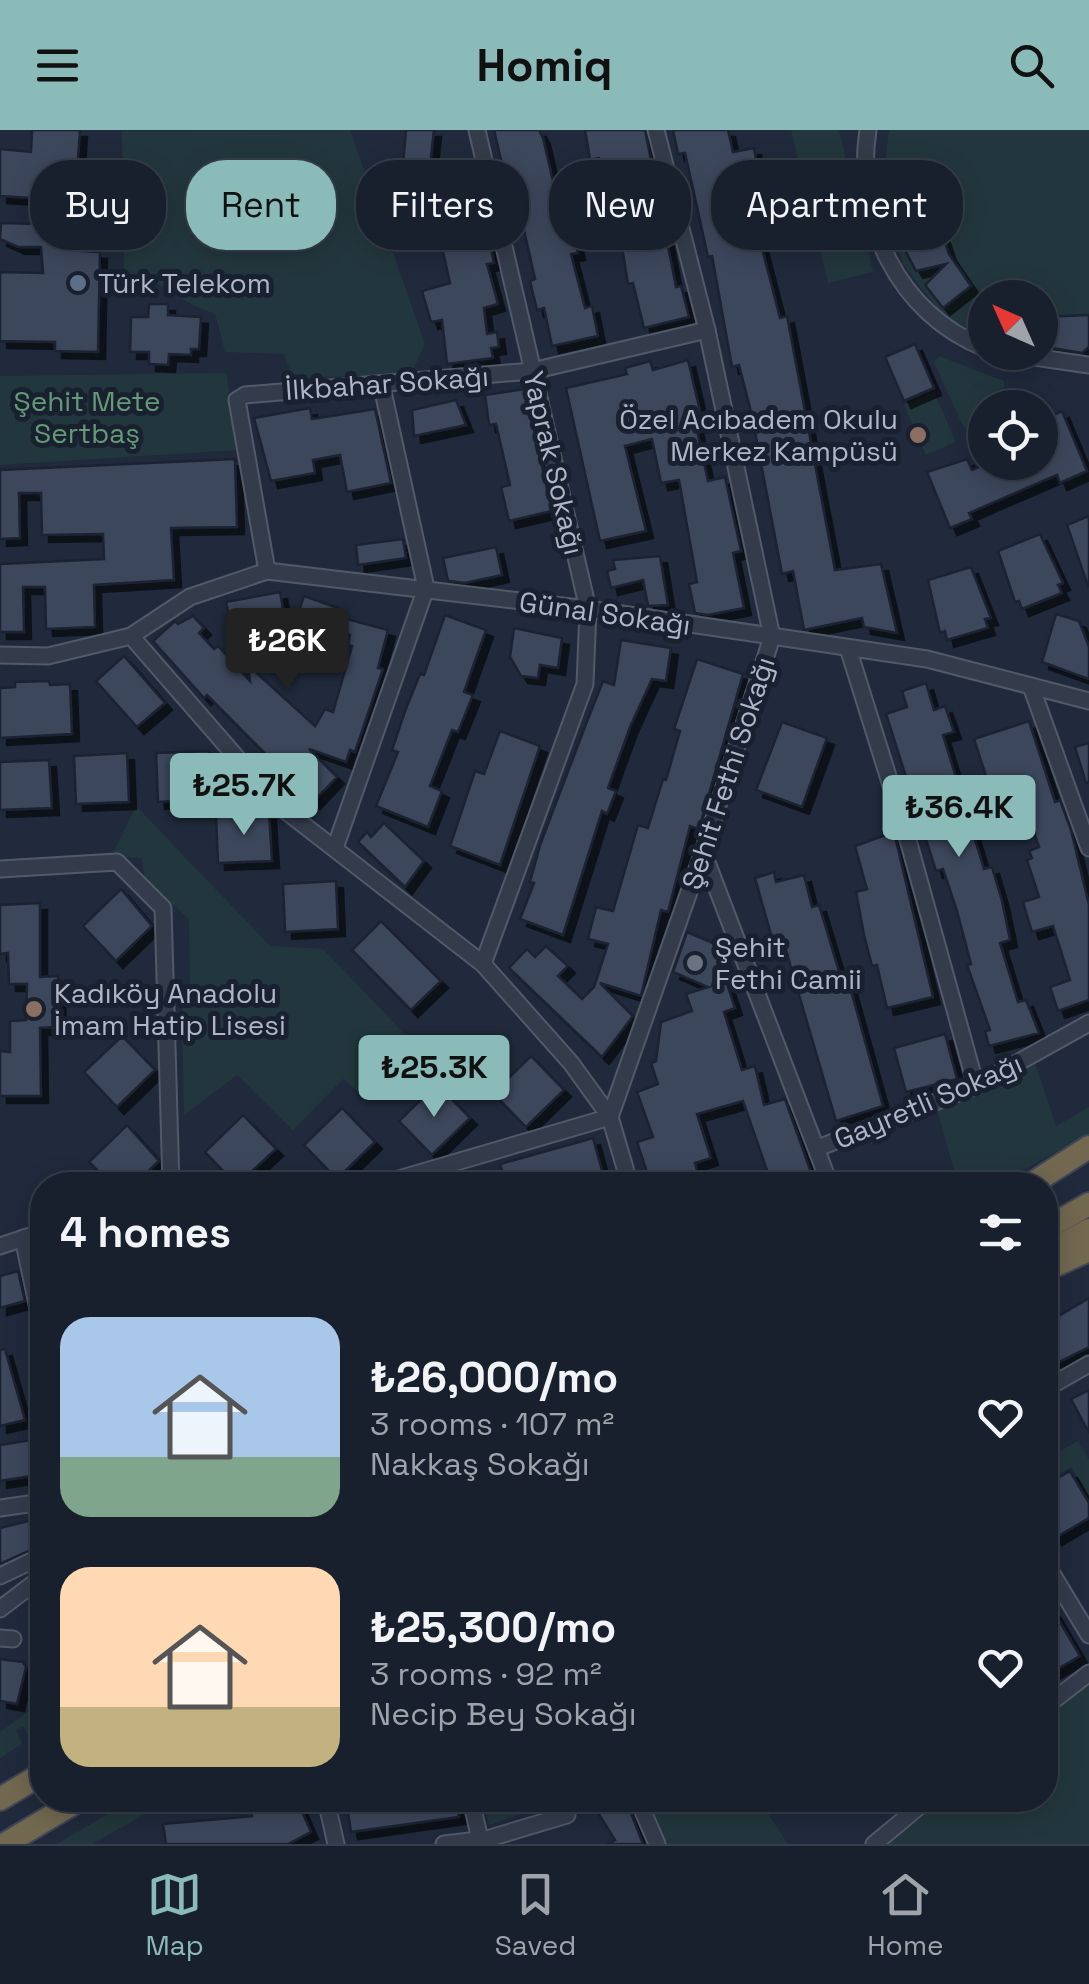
<!DOCTYPE html>
<html lang="en">
<head>
<meta charset="utf-8">
<style>
	body { margin:0; font-family:"Space Grotesk",sans-serif; background:#212835; color:#f1f3f6; height:100vh; display:flex; flex-direction:column; font-size:38px; white-space:nowrap }
	* { box-sizing:border-box; margin:0 }
	p { font-size:32px; color:#9fa3aa }
	.icon { flex:none; width:55px; height:55px; fill:none; stroke:currentColor; stroke-width:2; stroke-linecap:round; stroke-linejoin:round }
	.map { position:relative; flex:1; overflow:hidden }
	.drawer { position:absolute; left:30px; top:1042px; width:1028px; height:640px; display:flex; flex-direction:column; background:#18202d; border-radius:40px; box-shadow:0 5px 25px #0003,0 0 0 2px #363e49 }
	.drawer>* { flex:none }
	.banner { position:absolute; left:30px; top:30px; width:1030px; height:90px; display:flex; gap:20px }
	.needle { width:65px; rotate:315deg }
	.buttons { position:absolute; left:968px; top:150px; display:grid; gap:20px }
	.buttons a { display:grid; place-items:center; width:90px; height:90px; border-radius:50%; background:#18202d; box-shadow:0 5px 25px #0003,0 0 0 2px #363e49; font-size:50px }
	.price { position:absolute; translate:-50% -85px; padding:0 22px; border-radius:10px; background:#8bbbb9; color:#111; font-size:32px; line-height:65px; filter:drop-shadow(0 2px 5px #0008) }
	.price::after { content:''; position:absolute; left:50%; top:60px; width:30px; height:22px; margin-left:-15px; background:inherit; clip-path:polygon(0 0,100% 0,50% 100%) }
	.price.active { background:#222; color:#fff }
	ul { padding:0; list-style:none }
	li { display:flex; align-items:center; gap:30px; height:250px; padding:0 30px }
	li span { display:grid; place-items:center; flex:none; width:280px; height:200px; border-radius:30px; color:#555 }
	li>.icon { margin-inline-start:auto }
	span .icon { width:120px; height:120px; fill:#fffc; stroke-width:1 }
	li b { font-size:42px }
	h2 { display:flex; justify-content:space-between; align-items:center; height:120px; padding:0 30px; font-size:42px }
	.pill { padding:0 35px; border-radius:40px; background:#18202d; box-shadow:0 5px 25px #0003,0 0 0 2px #363e49; font-size:35px; line-height:90px }
	.pill.active { background:#8bbbb9; color:#111 }
	header { display:flex; justify-content:space-between; align-items:center; height:130px; padding:0 30px; background:#8bbbb9; color:#111; font-size:45px; font-weight:700 }
	.menu { display:flex; justify-content:space-around; align-items:center; height:140px; border-top:2px solid #363e49; background:#18202d; font-size:28px; color:#9fa3aa }
	.menu a { display:grid; justify-items:center; gap:5px }
	.menu .active { color:#8bbbb9 }
	.map>svg:first-child { display:block }
	.green { fill:#22373d }
	.building { fill:#3c465c; stroke:#1b2332; stroke-width:2.5; filter:url(#shadow) }
	.lines { fill:none; stroke-linecap:round; stroke-linejoin:round }
	.minor-casing { stroke:#525969; stroke-width:19 }
	.highway-casing { stroke:#3f4656; stroke-width:26 }
	.minor { stroke:#343c4c; stroke-width:15 }
	.highway { stroke:#726850; stroke-width:22 }
	.service-dot { fill:#5c6f8a; stroke:#192130; stroke-width:4 }
	.education-dot { fill:#8d6e63; stroke:#192130; stroke-width:4 }
	.worship-dot { fill:#6b7280; stroke:#192130; stroke-width:4 }
	.labels { text-anchor:middle; dominant-baseline:central; stroke-width:10; stroke-linejoin:round; paint-order:stroke }
	.poi-label { font-size:28px; fill:#afb6c8; stroke:#192130; text-anchor:start }
	.street-label { font-size:28px; fill:#afb6c8; stroke:#192130 }
	.park-label { font-size:28px; fill:#649a75; stroke:#192130 }
</style>
</head>
<body>
<header><svg class="icon" aria-label="menu" viewBox="0 0 24 24"><path d="M4 6h16M4 12h16M4 18h16"/></svg>Homiq<svg class="icon" aria-label="search" viewBox="0 0 24 24"><circle cx="10" cy="10" r="6"/><path d="M15 15l6 6"/></svg></header>
<div class="map">
<svg width="1089" height="1714" viewBox="0 0 1089 1714">
	<defs>
		<filter id="shadow"><feDropShadow dx="7" dy="7" stdDeviation="0" flood-color="#0009"/></filter>
	</defs>
	<rect width="100%" height="100%" fill="#202a3c"/>
	<g class="green">
		<path d="M350 0 425 214 411 244 293 248 284 224 225 222 215 183C182 176 157 144 124 144L122 1Z"/>
		<polygon points="791,0 839,0 873,142 828,153"/>
		<polygon points="889,0 1089,0 1089,231 1040,222 1040,168 985,168 985,215 944,187 903,134 882,57"/>
		<polygon points="939,226 1004,251 1005,277 985,278 985,294 968,300 963,296 934,232"/>
		<polygon points="226,243 238,320 0,335 0,246"/>
		<polygon points="934,262 956,312 926,325 904,275"/>
		<polygon points="136,676 270,816 323,819 418,918 367,969 343,949 293,1000 237,945 184,985 182,880 190,868 189,789 145,749 142,728 112,726"/>
		<polygon points="1035,933 1056,996 1089,977 1089,1004 996,1055 929,1055 955,1044 937,979 1002,953"/>
		<polygon points="1078,1311 1089,1330 1089,1367 1071,1337 1045,1352 1045,1329"/>
		<polygon points="1089,1552 1089,1714 889,1714 943,1670 1045,1670 1045,1587"/>
		<polygon points="42,1572 42,1595 27,1604 23,1596 16,1600 22,1614 0,1628 0,1602"/>
		<polygon points="132,1670 170,1670 92,1714 57,1714"/>
		<polygon points="484,1670 502,1670 505,1680 547,1675 489,1695"/>
		<polygon points="649,1670 759,1670 788,1714 666,1714"/>
	</g>
	<g class="building">
		<polygon points="32,0 80,0 75,71 0,66 0,19 31,22"/>
		<polygon points="406,0 434,0 430,37 403,35"/>
		<polygon points="494,0 539,0 543,8 553,51 559,50 567,92 571,92 578,123 571,124 585,178 592,176 598,206 552,216 544,178 537,180 530,151 535,149 513,51 506,52"/>
		<polygon points="585,0 645,0 676,157 681,156 689,187 644,198 633,153 628,154 614,68 607,69 599,28 590,30"/>
		<polygon points="673,0 728,0 733,22 754,18 762,61 748,64 780,188 787,186 835,440 881,434 897,503 864,497 862,488 804,500 793,441 782,444 752,286 739,235 732,237 712,126 708,127 685,23 678,24"/>
		<polygon points="897,37 934,39 940,98 949,124 971,156 943,178 925,155 946,134 916,141 904,118 897,84 924,75 894,65"/>
		<polygon points="461,53 474,99 486,97 494,133 487,134 498,174 484,178 487,204 497,202 499,217 491,218 493,228 447,234 442,190 431,192 422,161 450,153 438,100 396,112 385,75"/>
		<polygon points="1,93 80,95 81,121 100,122 98,222 55,221 55,212 0,211 0,142 43,143 41,117 18,117 0,109"/>
		<polygon points="149,174 168,174 168,185 201,187 199,219 191,219 191,225 169,224 168,235 149,234 149,222 130,222 131,187 148,187"/>
		<polygon points="1089,185 1089,217 1082,223 1040,216 1040,187"/>
		<polygon points="915,214 934,258 904,271 885,227"/>
		<polygon points="688,230 703,294 696,296 708,351 725,347 741,421 733,423 744,478 708,485 695,483 689,454 697,452 679,350 661,353 652,309 625,316 646,401 600,411 566,258 627,244 625,238 650,231 653,240"/>
		<polygon points="525,259 552,381 509,391 501,357 510,355 496,294 489,295 485,265"/>
		<polygon points="456,270 466,295 414,306 412,280"/>
		<polygon points="310,278 312,289 375,279 391,353 347,362 340,325 313,330 315,343 271,351 254,288"/>
		<polygon points="1062,281 1087,341 1060,353 1057,345 969,383 972,389 950,398 927,342 967,329 972,340 991,332 1040,332 1040,291"/>
		<polygon points="235,329 237,397 171,398 174,450 94,455 95,497 46,499 45,457 23,457 24,502 0,502 0,434 104,429 103,404 42,405 41,363 19,363 20,408 0,409 0,340"/>
		<polygon points="1089,386 1089,456 1088,456 1067,395"/>
		<polygon points="1040,404 1063,453 1058,455 1062,463 1022,479 1019,471 1015,472 998,421"/>
		<polygon points="403,409 406,428 358,435 356,415"/>
		<polygon points="496,417 502,445 465,453 448,451 443,428"/>
		<polygon points="660,426 668,475 648,476 643,450 611,458 607,441 615,439 613,430"/>
		<polygon points="971,437 991,488 985,489 988,498 947,510 945,501 940,503 928,450"/>
		<polygon points="280,462 288,504 244,511 241,494 231,496 226,472"/>
		<polygon points="304,466 338,478 335,486 388,500 378,538 383,539 355,622 350,620 346,632 309,619 337,647 313,672 207,565 204,568 153,511 175,491 178,494 193,486 204,498 199,503 214,519 218,516 250,551 248,535 315,596 325,579 333,582 352,516 348,515 350,505 331,498 322,524 288,512"/>
		<polygon points="1056,484 1079,491 1089,517 1089,549 1042,532"/>
		<polygon points="445,485 486,500 464,562 473,565 458,602 452,600 430,656 442,661 428,697 376,676 398,622 392,620 405,581 420,544 424,545"/>
		<polygon points="514,498 562,508 558,538 540,535 538,548 521,546 510,527"/>
		<polygon points="621,510 671,518 666,551 652,549 630,597 608,658 616,661 607,684 602,681 563,805 520,789 534,753 530,752 540,715 586,594 603,551 614,555"/>
		<polygon points="124,526 165,573 137,597 96,551"/>
		<polygon points="697,529 743,544 699,699 690,696 668,782 661,780 641,866 600,853 633,886 602,927 509,838 527,819 535,827 546,816 568,836 558,846 582,869 594,857 608,814 588,809 596,777 613,781 638,695 648,698 663,649 666,650 680,601 674,599"/>
		<polygon points="49,551 50,555 70,554 72,604 0,608 0,558 15,557 15,552"/>
		<polygon points="926,553 934,580 945,576 954,602 943,605 984,739 992,737 1002,771 1010,810 1000,813 1018,872 1026,870 1039,903 989,916 985,901 990,900 967,835 971,834 957,781 943,739 936,741 886,584 907,577 902,561"/>
		<polygon points="1029,591 1055,672 1060,670 1071,700 1089,775 1089,870 1058,881 1050,857 1070,850 1053,796 1032,802 1023,772 1039,767 1027,730 1032,728 1029,721 1039,717 1021,665 995,674 974,609"/>
		<polygon points="782,592 827,608 802,677 756,660"/>
		<polygon points="500,601 540,616 500,735 450,716 475,641 484,644"/>
		<polygon points="1089,613 1089,652 1086,653 1075,617"/>
		<polygon points="209,621 211,669 158,672 156,623"/>
		<polygon points="127,623 129,672 76,674 74,626"/>
		<polygon points="49,630 52,678 0,680 0,632"/>
		<polygon points="269,683 272,731 218,733 216,686"/>
		<polygon points="384,693 424,731 405,757 358,712 367,702 371,707"/>
		<polygon points="894,702 933,867 887,878 877,835 872,836 864,805 856,762 867,759 855,716"/>
		<polygon points="774,742 776,752 804,745 812,777 819,775 844,858 850,857 883,976 836,991 785,817 775,819 755,748"/>
		<polygon points="336,751 338,799 285,802 283,754"/>
		<polygon points="121,759 152,796 116,831 83,796"/>
		<polygon points="40,773 40,847 58,846 59,897 40,898 41,966 0,966 0,921 10,922 10,891 26,890 27,854 9,854 8,823 0,824 0,775"/>
		<polygon points="381,791 441,851 411,880 352,820"/>
		<polygon points="687,802 718,815 722,826 712,856 726,851 735,878 724,882 742,940 755,936 764,975 785,969 813,1048 772,1055 743,971 697,984 711,1028 695,1033 701,1055 651,1055 637,1012 653,1007 637,962 658,954 651,933 656,931 661,892 692,881 686,864 708,857 673,842"/>
		<polygon points="945,904 957,949 906,962 894,918"/>
		<polygon points="122,906 155,940 117,977 84,942"/>
		<polygon points="531,926 564,960 526,997 493,963"/>
		<polygon points="437,954 470,988 432,1025 399,991"/>
		<polygon points="342,978 375,1012 337,1049 304,1015"/>
		<polygon points="243,985 276,1019 237,1055 205,1022"/>
		<polygon points="127,995 159,1031 134,1055 112,1055 89,1032"/>
		<polygon points="593,1008 606,1055 453,1055 453,1047 502,1041 500,1034"/>
		<polygon points="18,1141 25,1171 0,1178 0,1146"/>
		<polygon points="1089,1168 1089,1217 1045,1239 1045,1194"/>
		<polygon points="5,1219 25,1290 0,1296 0,1220"/>
		<polygon points="1089,1260 1089,1303 1071,1269"/>
		<polygon points="31,1310 37,1345 0,1351 0,1315"/>
		<polygon points="1070,1341 1089,1373 1089,1388 1055,1408 1045,1391 1045,1355"/>
		<polygon points="36,1389 42,1391 42,1415 0,1434 0,1398"/>
		<polygon points="1053,1480 1080,1526 1045,1546 1045,1485"/>
		<polygon points="0,1529 23,1532 26,1537 17,1574 0,1571"/>
		<polygon points="250,1670 297,1670 311,1702 288,1714 166,1714 163,1694 252,1686"/>
		<polygon points="346,1670 456,1670 459,1687 351,1702"/>
		<polygon points="590,1670 626,1670 643,1714 608,1714 615,1710"/>
	</g>
	<g class="lines">
		<defs>
			<g id="minor">
				<polyline points="477,0 588,479 585,554 483,834"/>
				<path d="M868 0C854 90 898 184 985 218"/>
				<polyline points="1000,222 1089,235"/>
				<polyline points="267,441 237,270 245,265 532,241 707,200"/>
				<polyline points="131,506 278,675 483,834 571,933 610,987 630,1055"/>
				<polyline points="848,518 908,710 976,956"/>
				<polyline points="0,525 48,526 131,506 190,467 267,441 588,479 927,529 1089,571"/>
				<polyline points="1031,556 1089,718"/>
				<polyline points="335,718 426,458 382,257"/>
				<polyline points="703,722 830,1055"/>
				<polyline points="0,739 117,732 163,778 171,1055"/>
				<polyline points="818,1018 976,956 1089,893"/>
				<polyline points="378,1055 610,987 703,722 772,507 707,200 656,0"/>
				<polyline points="23,1108 42,1198"/>
				<polyline points="0,1116 42,1102"/>
				<polyline points="1045,1259 1089,1234"/>
				<polyline points="0,1378 42,1372"/>
				<polyline points="1045,1432 1089,1505"/>
				<polyline points="0,1446 42,1426"/>
				<polyline points="0,1479 42,1447"/>
				<polyline points="0,1508 13,1509"/>
				<polyline points="1045,1577 1089,1543"/>
				<polyline points="326,1670 336,1714"/>
				<polyline points="471,1670 481,1714"/>
				<polyline points="638,1670 657,1714"/>
				<polyline points="444,1714 487,1709 567,1685"/>
				<polyline points="874,1714 927,1670"/>
			</g>
			<g id="highway">
				<polyline points="1030,1055 1089,1017"/>
				<polyline points="1045,1099 1089,1074"/>
				<polyline points="1045,1124 1089,1100"/>
				<polyline points="1045,1140 1089,1120"/>
				<polyline points="0,1669 42,1644"/>
				<polyline points="5,1714 79,1670"/>
			</g>
		</defs>
		<use href="#minor" class="minor-casing"/>
		<use href="#highway" class="highway-casing"/>
		<use href="#minor" class="minor"/>
		<use href="#highway" class="highway"/>
	</g>
	<circle class="service-dot" cx="78" cy="153" r="10"/>
	<g class="education-dot">
		<circle cx="918" cy="305" r="10"/>
		<circle cx="34" cy="879" r="10"/>
	</g>
	<circle class="worship-dot" cx="695" cy="833" r="10"/>
	<g class="labels">
		<g class="poi-label">
			<text x="98" y="153">Türk Telekom</text>
			<text x="898" y="289" text-anchor="end">Özel Acıbadem Okulu<tspan x="898" dy="32">Merkez Kampüsü</tspan></text>
			<text x="715" y="817">Şehit<tspan x="715" dy="32">Fethi Camii</tspan></text>
			<text x="54" y="863">Kadıköy Anadolu<tspan x="54" dy="32">İmam Hatip Lisesi</tspan></text>
		</g>
		<g class="street-label">
			<text transform="translate(387 253) rotate(-4)">İlkbahar Sokağı</text>
			<text transform="translate(554 333) rotate(77)">Yaprak Sokağı</text>
			<text transform="translate(605 483) rotate(8)">Günal Sokağı</text>
			<text transform="translate(728 643) rotate(-72)">Şehit Fethi Sokağı</text>
			<text transform="translate(928 971) rotate(-23)">Gayretli Sokağı</text>
		</g>
		<g class="park-label">
			<text x="87" y="271">Şehit Mete<tspan x="87" dy="32">Sertbaş</tspan></text>
		</g>
	</g>
</svg>
<div class="buttons">
<a><svg class="needle" viewBox="-14 -14 28 28"><path d="M0-13l5 13h-10z" fill="#e53935"/><path d="M0 13l5-13h-10z" fill="#9fa3aa"/></svg></a>
<a><svg class="icon" aria-label="locate" viewBox="0 0 24 24"><circle cx="12" cy="12" r="6"/><path d="M12 2v4M12 18v4M2 12h4M18 12h4"/></svg></a>
</div>
<b class="price active" style="left:287px;top:563px">₺26K</b>
<b class="price" style="left:244px;top:708px">₺25.7K</b>
<b class="price" style="left:959px;top:730px">₺36.4K</b>
<b class="price" style="left:434px;top:990px">₺25.3K</b>
<div class="banner">
<a class="pill">Buy</a>
<a class="pill active">Rent</a>
<a class="pill">Filters</a>
<a class="pill">New</a>
<a class="pill">Apartment</a>
</div>
<section class="drawer">
<h2>4 homes<svg class="icon" aria-label="filters" viewBox="0 0 24 24"><path d="M4 7h16M4 17h16"/><circle cx="9" cy="7" r="2"/><circle cx="15" cy="17" r="2"/></svg></h2>
<ul>
<li><span style="background:linear-gradient(#a9c7e8 70%,#7fa58c 0)"><svg class="icon" aria-label="home" viewBox="0 0 24 24"><path d="M3 11l9-7 9 7M6 9v11h12V9"/></svg></span><div><b>₺26,000/mo</b><p>3 rooms · 107 m²</p><p>Nakkaş Sokağı</p></div><svg class="icon" aria-label="heart" viewBox="0 0 24 24"><path d="M12 20l-8-8c-3-5 5-10 8-4 3-6 11-1 8 4z"/></svg></li>
<li><span style="background:linear-gradient(#ffd9b3 70%,#c2b280 0)"><svg class="icon" aria-label="home" viewBox="0 0 24 24"><path d="M3 11l9-7 9 7M6 9v11h12V9"/></svg></span><div><b>₺25,300/mo</b><p>3 rooms · 92 m²</p><p>Necip Bey Sokağı</p></div><svg class="icon" aria-label="heart" viewBox="0 0 24 24"><path d="M12 20l-8-8c-3-5 5-10 8-4 3-6 11-1 8 4z"/></svg></li>
</ul>
</section>
</div>
<nav class="menu">
<a class="active"><svg class="icon" aria-label="map" viewBox="0 0 24 24"><path d="M3 6l6-2 6 2 6-2v14l-6 2-6-2-6 2zM9 4v14M15 6v14"/></svg>Map</a>
<a><svg class="icon" aria-label="saved" viewBox="0 0 24 24"><path d="M7 4h10v16l-5-4-5 4z"/></svg>Saved</a>
<a><svg class="icon" aria-label="home" viewBox="0 0 24 24"><path d="M3 11l9-7 9 7M6 9v11h12V9"/></svg>Home</a>
</nav>
</body>
</html>
